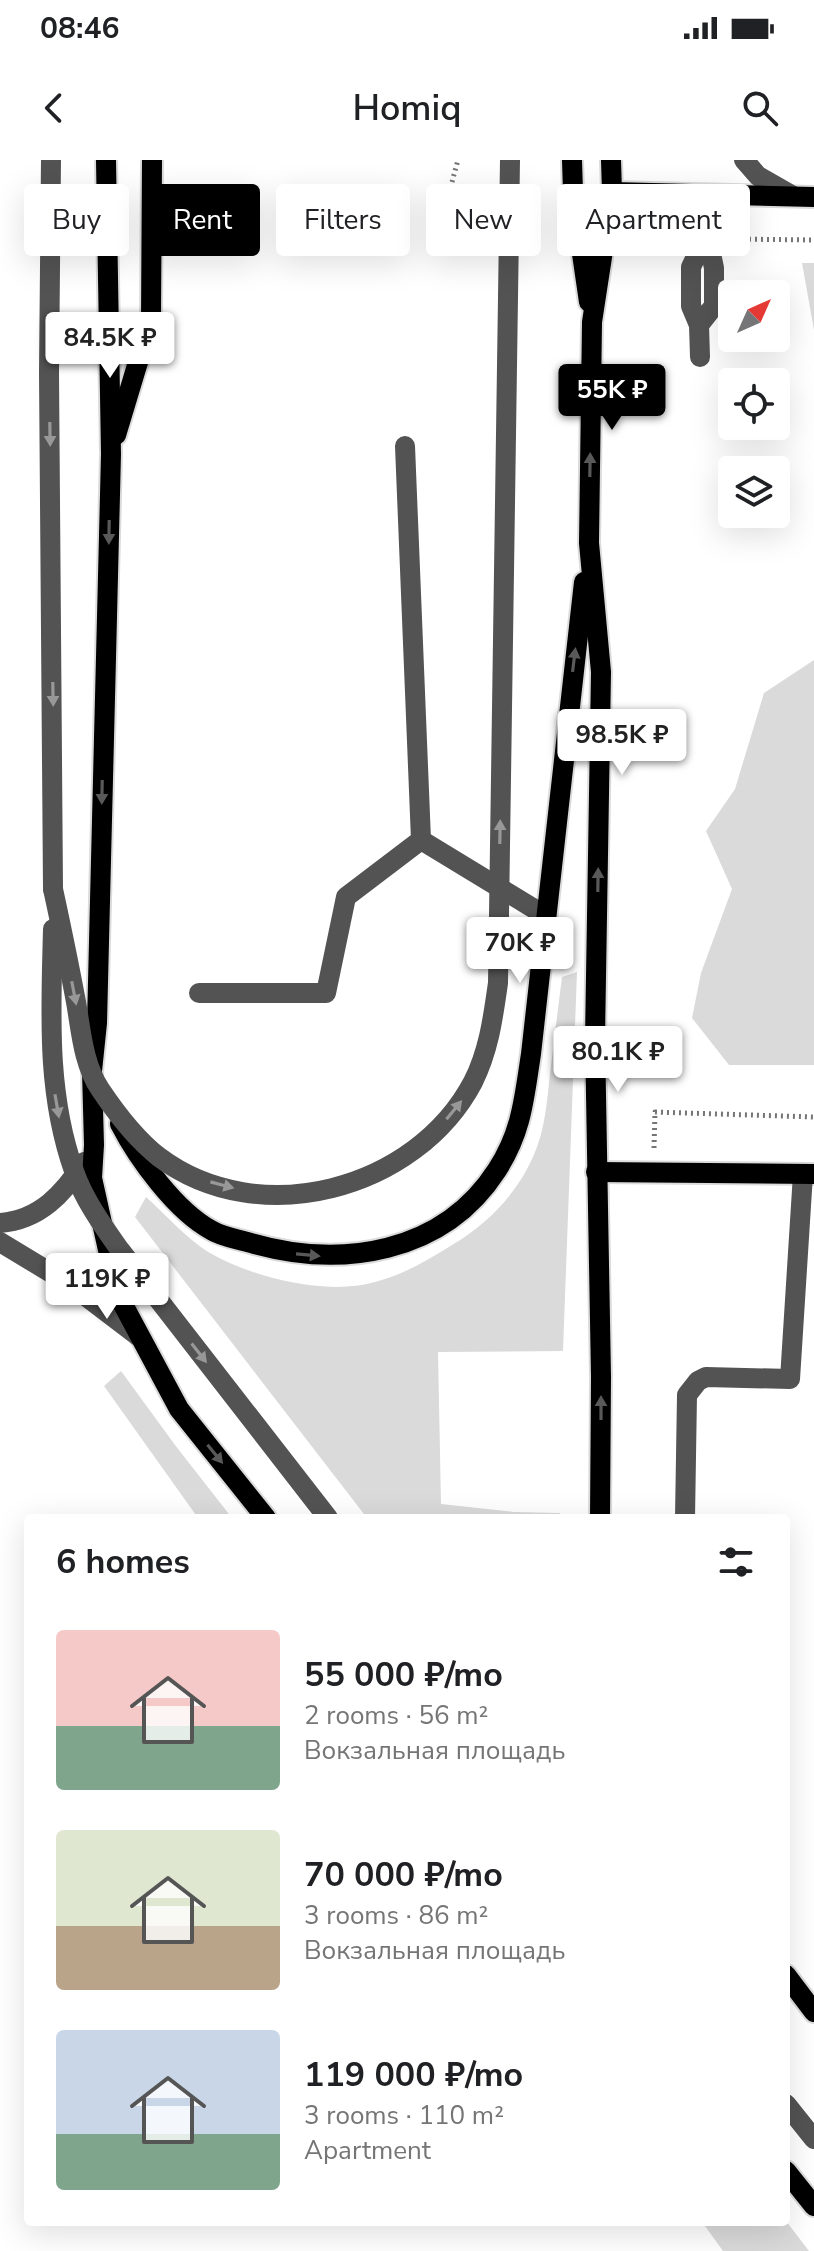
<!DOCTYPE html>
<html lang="en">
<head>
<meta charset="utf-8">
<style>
	body { margin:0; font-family:"Nunito Sans",sans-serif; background:#f6f6f6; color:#202124; height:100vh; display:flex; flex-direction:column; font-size:30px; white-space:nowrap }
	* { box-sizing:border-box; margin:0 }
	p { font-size:26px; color:#757577 }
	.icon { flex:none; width:44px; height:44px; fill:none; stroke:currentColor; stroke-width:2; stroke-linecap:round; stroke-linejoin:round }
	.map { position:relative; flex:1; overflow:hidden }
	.drawer { position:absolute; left:24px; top:1354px; width:766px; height:712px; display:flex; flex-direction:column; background:#fff; border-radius:8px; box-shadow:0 8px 32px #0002 }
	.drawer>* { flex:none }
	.hud { position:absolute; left:24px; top:24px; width:766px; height:72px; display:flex; gap:16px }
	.needle { width:52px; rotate:45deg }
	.tools { position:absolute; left:718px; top:120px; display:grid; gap:16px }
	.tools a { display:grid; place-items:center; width:72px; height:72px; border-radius:8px; background:#fff; box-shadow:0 8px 32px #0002; font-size:40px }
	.price { position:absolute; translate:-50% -68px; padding:0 18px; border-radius:8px; background:#fff; color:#222; font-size:26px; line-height:52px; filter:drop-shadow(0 2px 4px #0008) }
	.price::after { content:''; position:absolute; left:50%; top:48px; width:24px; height:18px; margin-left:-12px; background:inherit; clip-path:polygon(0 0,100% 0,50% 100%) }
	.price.on { background:#000; color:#fff }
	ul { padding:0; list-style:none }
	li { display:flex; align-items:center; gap:24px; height:200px; padding:0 32px }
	li span { display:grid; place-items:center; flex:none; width:224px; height:160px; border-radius:8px; color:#555 }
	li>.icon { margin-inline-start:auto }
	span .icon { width:96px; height:96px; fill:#fffc; stroke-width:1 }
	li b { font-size:34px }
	h2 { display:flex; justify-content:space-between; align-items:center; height:96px; padding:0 32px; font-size:34px }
	.chip { padding:0 28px; border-radius:8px; background:#fff; box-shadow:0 8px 32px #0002; font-size:28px; line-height:72px }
	.chip.on { background:#000; color:#fff }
	.status { display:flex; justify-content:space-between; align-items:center; height:56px; padding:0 40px; background:#fff; direction:ltr }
	.status svg { height:22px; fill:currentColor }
	header { display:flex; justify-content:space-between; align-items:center; height:104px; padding:0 32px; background:#fff; font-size:36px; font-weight:600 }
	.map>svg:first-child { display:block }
	.green { fill:#dadada }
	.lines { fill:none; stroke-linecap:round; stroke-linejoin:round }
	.major-casing { stroke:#dbdbdb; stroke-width:24 }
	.path { stroke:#757575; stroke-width:5; stroke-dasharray:2 4; stroke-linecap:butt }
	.minor { stroke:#535353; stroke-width:20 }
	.major { stroke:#000; stroke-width:20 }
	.minor-bridge { stroke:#535353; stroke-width:20 }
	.oneway { fill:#989898 }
	.oneway2 { fill:#595959 }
</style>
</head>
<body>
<div class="status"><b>08:46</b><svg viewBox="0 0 49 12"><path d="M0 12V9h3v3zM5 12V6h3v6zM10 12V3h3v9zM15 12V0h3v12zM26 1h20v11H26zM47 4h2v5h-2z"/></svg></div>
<header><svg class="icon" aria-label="back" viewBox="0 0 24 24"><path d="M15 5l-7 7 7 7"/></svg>Homiq<svg class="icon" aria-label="search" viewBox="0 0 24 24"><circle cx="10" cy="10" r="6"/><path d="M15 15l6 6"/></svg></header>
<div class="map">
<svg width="814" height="2091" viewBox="0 0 814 2091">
	<rect width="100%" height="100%" fill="#fff"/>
	<g class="green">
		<polygon points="802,103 814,103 814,170"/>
		<polygon points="814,500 814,905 729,905 692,858 701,813 732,729 706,671 735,629 764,533"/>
		<path d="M577 812 563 1191 438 1192 441 1344 514 1352 560 1353V1358H367L135 1057 146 1037C165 1054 189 1081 210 1093 254 1118 326 1136 375 1122 403 1115 428 1100 452 1085 487 1064 516 1035 533 997 545 971 547 941 550 914 554 881 558 849 562 817Z"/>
		<polygon points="121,1211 175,1285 232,1358 198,1358 104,1226"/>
		<polygon points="786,2061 809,2091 723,2091 702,2062"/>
	</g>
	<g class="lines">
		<defs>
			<g id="major">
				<polyline points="106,0 111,294 97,863 92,911 94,985 92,1018 118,1135 179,1249 266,1358"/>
				<polyline points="572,0 573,32 589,142"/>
				<polyline points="612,32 814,37"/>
				<polyline points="116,275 151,159 152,0"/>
				<path d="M120 964C138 999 176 1051 211 1070 222 1077 238 1079 251 1083 341 1109 443 1094 497 1010 522 971 524 939 531 894L584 422"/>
				<polyline points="596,1012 814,1014"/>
				<polyline points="600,1358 601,1217 595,878 601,512 589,383 592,162 612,32 611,0"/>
				<polyline points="786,1815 814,1852"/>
				<polyline points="786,2011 814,2046"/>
			</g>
		</defs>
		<use href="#major" class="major-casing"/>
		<g class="path">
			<polyline points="452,22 458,0"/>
			<polyline points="656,65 682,70"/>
			<polyline points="731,79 814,80"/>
			<polyline points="654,988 655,952 814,957"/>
		</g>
		<g class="minor">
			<polyline points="51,0 49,213 53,729"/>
			<polyline points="744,0 758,16 793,36"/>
			<polyline points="699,165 714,146 714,108 707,74 711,34"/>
			<polyline points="700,197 699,165 691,146 691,107 707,74"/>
			<polyline points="421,680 546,756"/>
			<polyline points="199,833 326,833 346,737 421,680 405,286"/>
			<path d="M0 1063C40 1060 64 1033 84 1002"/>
			<polyline points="0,1082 71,1125 138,1176"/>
			<polyline points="685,1358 687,1235 698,1221 706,1217 790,1219 803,1014"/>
			<polyline points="786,1944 814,1979"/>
		</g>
		<use href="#major" class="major"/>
		<g class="minor-bridge">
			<path d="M53 729C61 766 69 804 76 842 81 870 83 904 100 929 116 953 136 979 159 997 259 1072 416 1030 473 922 489 890 493 858 498 823L510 0"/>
			<path d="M53 769C51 851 46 932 74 1011 84 1040 103 1066 120 1090L328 1358"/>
		</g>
	</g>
	<defs><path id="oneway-solid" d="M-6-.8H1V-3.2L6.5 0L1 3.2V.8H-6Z" transform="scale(2)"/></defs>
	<g class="oneway">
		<use href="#oneway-solid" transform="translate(50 274) rotate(89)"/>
		<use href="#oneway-solid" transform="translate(53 534) rotate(89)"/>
		<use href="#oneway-solid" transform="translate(500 672) rotate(-89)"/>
		<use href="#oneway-solid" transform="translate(74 833) rotate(79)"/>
		<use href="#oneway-solid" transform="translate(57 946) rotate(80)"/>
		<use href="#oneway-solid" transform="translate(454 950) rotate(-51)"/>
		<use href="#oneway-solid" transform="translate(222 1025) rotate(15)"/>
		<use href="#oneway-solid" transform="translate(199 1193) rotate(52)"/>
	</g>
	<g class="oneway2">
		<use href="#oneway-solid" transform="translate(590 305) rotate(-89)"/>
		<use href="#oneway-solid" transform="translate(109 372) rotate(91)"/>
		<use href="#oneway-solid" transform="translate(574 500) rotate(-83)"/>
		<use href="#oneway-solid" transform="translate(102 632) rotate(91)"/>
		<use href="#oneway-solid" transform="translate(598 720) rotate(-89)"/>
		<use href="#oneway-solid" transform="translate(308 1095) rotate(5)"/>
		<use href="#oneway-solid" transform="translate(601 1248) rotate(-90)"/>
		<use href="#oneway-solid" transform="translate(215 1294) rotate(51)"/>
	</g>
</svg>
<div class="tools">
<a><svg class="needle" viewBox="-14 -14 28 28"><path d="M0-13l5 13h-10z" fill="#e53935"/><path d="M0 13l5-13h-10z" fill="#757577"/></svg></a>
<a><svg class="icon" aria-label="locate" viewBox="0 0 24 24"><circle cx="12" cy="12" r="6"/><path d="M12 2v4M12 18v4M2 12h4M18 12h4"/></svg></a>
<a><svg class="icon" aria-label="layers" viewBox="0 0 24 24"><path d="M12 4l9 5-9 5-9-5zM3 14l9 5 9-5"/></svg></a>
</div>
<b class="price" style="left:110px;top:220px">84.5K ₽</b>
<b class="price on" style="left:612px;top:272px">55K ₽</b>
<b class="price" style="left:622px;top:617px">98.5K ₽</b>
<b class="price" style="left:520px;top:825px">70K ₽</b>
<b class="price" style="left:618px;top:934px">80.1K ₽</b>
<b class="price" style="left:107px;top:1161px">119K ₽</b>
<div class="hud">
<a class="chip">Buy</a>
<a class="chip on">Rent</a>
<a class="chip">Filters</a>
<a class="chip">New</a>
<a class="chip">Apartment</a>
</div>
<section class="drawer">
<h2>6 homes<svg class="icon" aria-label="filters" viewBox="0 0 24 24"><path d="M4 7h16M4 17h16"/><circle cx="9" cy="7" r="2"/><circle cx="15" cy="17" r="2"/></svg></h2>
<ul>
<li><span style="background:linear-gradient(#f6c9c9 60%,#7fa58c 0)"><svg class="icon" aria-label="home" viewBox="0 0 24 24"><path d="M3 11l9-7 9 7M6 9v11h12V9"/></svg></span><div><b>55 000 ₽/mo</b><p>2 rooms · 56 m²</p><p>Вокзальная площадь</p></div></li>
<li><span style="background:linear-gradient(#dfe7d0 60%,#b9a48a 0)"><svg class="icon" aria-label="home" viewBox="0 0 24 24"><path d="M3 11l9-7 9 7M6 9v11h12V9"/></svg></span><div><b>70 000 ₽/mo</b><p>3 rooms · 86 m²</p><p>Вокзальная площадь</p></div></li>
<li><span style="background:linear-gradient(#c9d6e8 65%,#7fa58c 0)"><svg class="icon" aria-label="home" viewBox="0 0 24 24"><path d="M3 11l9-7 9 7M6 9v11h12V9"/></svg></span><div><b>119 000 ₽/mo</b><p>3 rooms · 110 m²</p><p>Apartment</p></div></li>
</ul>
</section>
</div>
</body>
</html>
